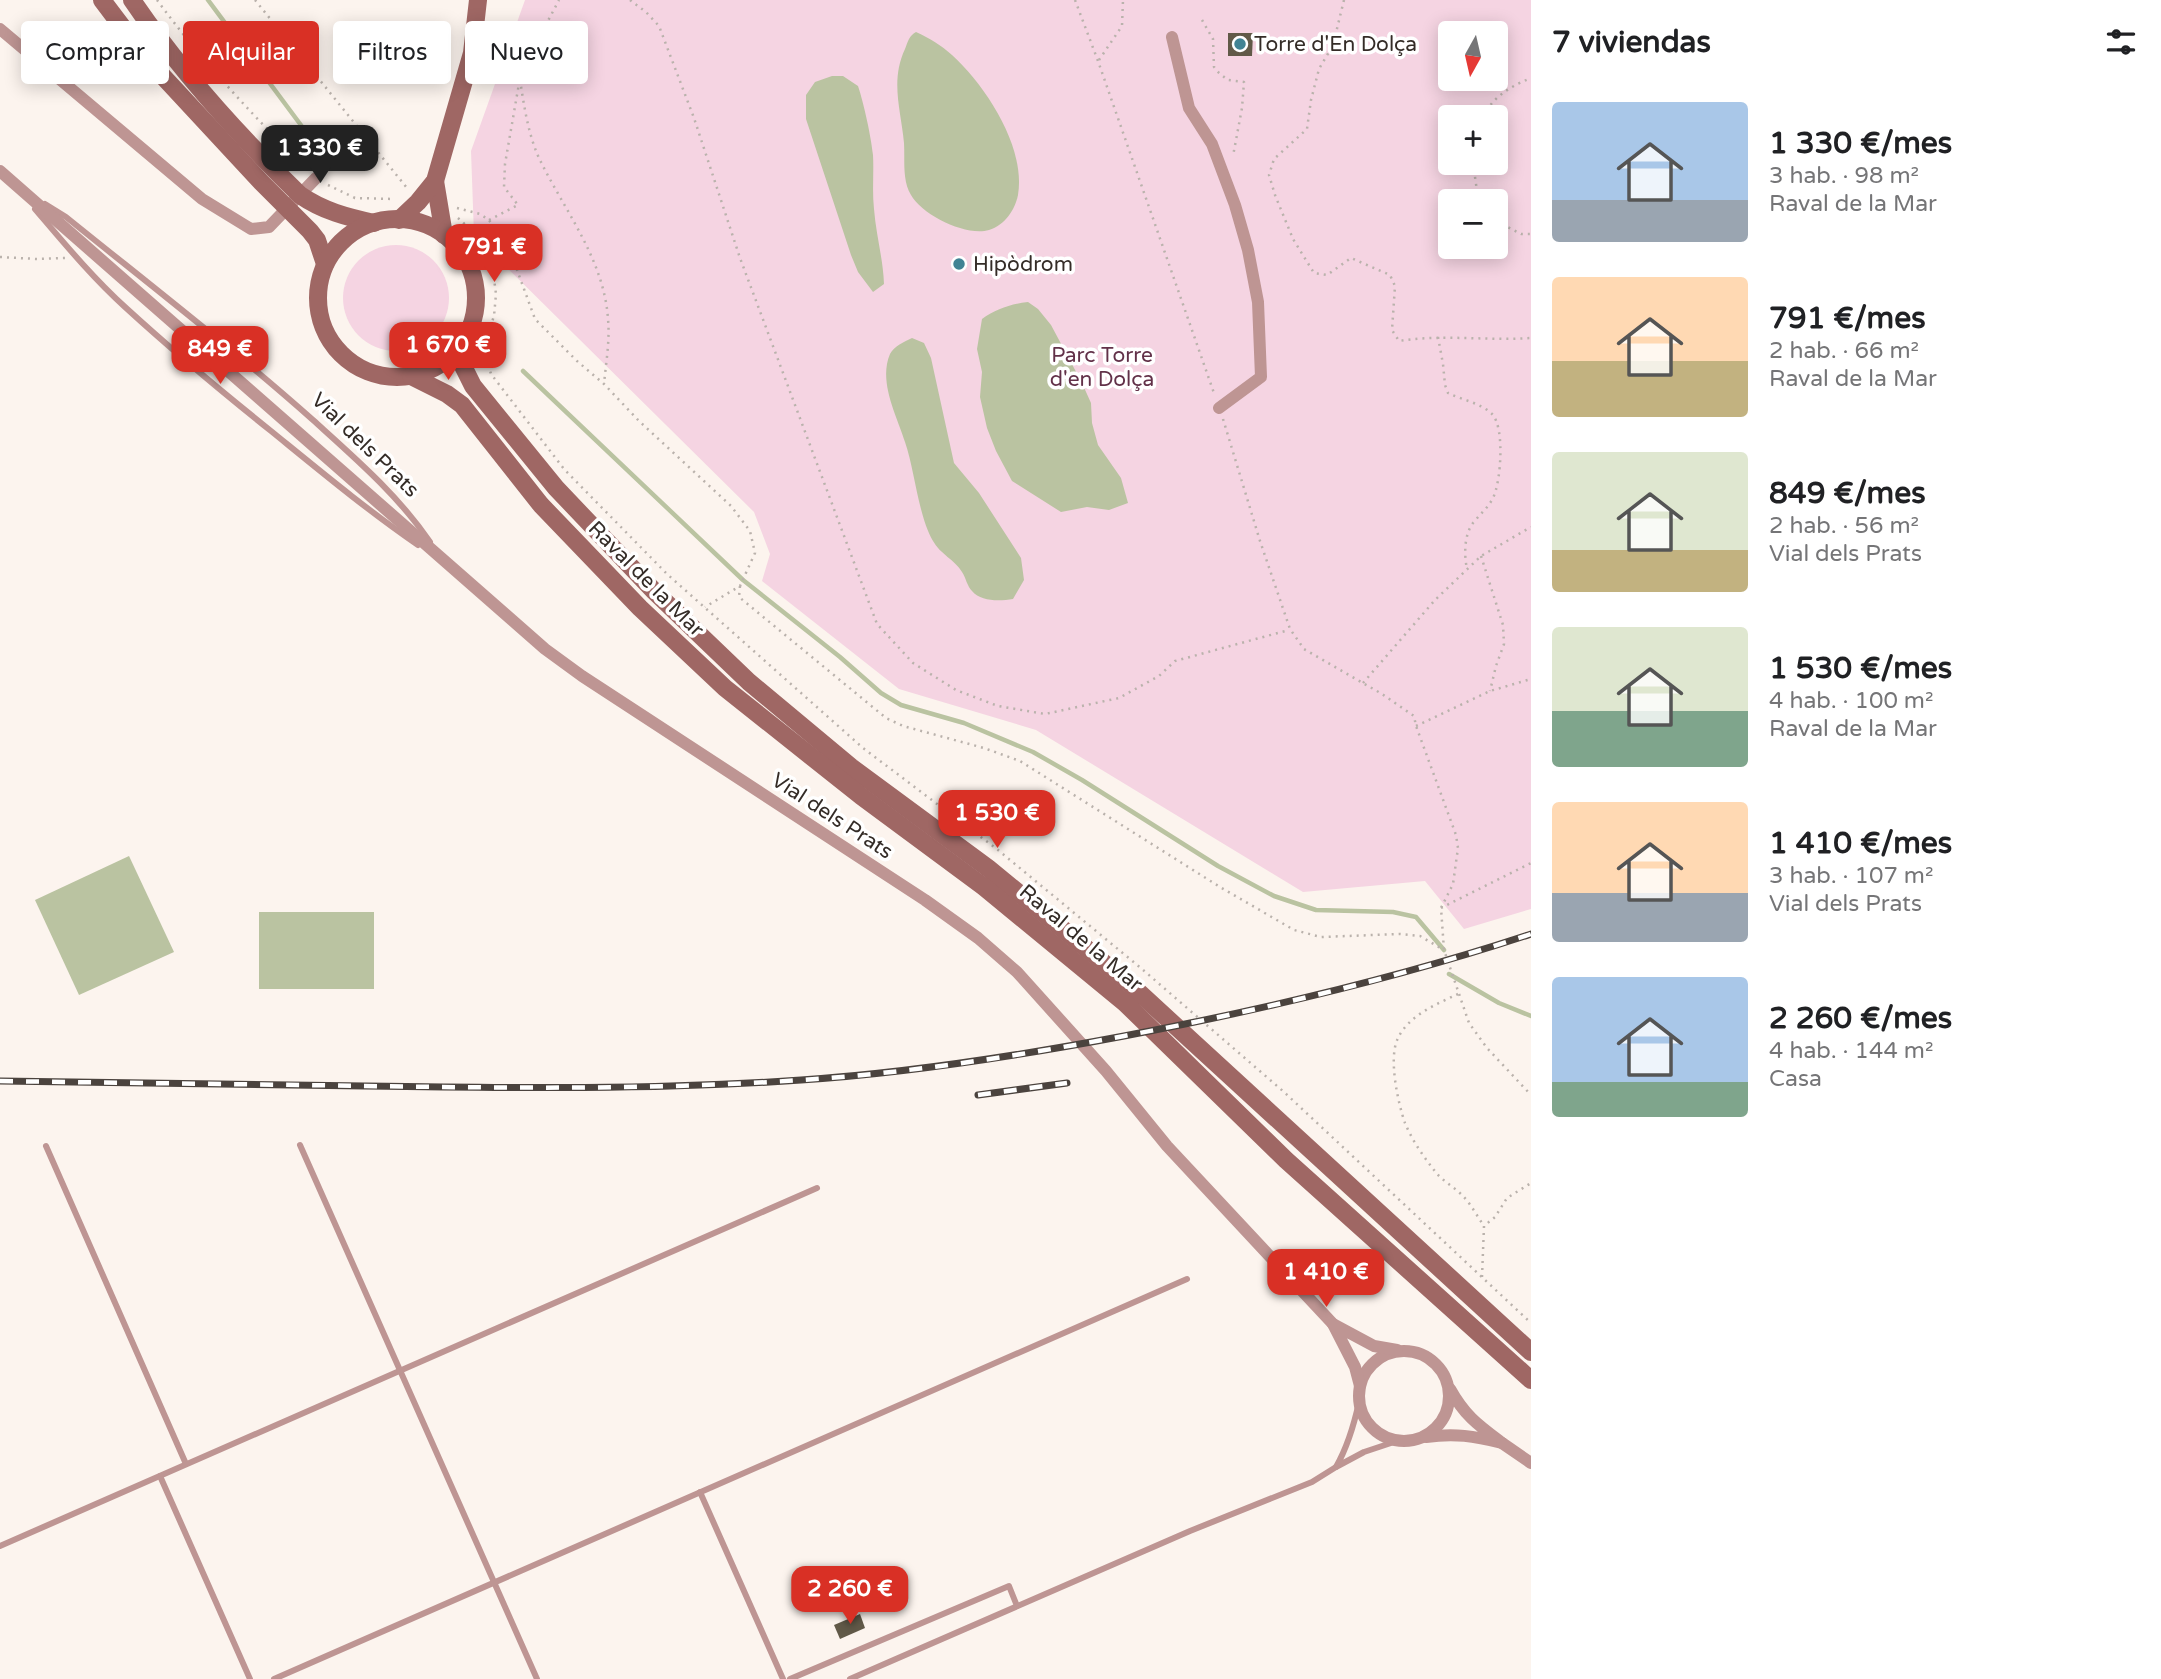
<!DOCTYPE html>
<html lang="es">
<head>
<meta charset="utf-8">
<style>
	body { margin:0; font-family:"Varela Round",sans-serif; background:#f6f6f6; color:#202124; height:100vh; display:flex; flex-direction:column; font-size:26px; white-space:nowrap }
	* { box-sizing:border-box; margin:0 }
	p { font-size:23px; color:#757577 }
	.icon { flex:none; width:38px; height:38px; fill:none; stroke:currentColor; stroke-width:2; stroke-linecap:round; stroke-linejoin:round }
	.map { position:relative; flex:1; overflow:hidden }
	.panel { display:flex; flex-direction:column; background:#fff; width:630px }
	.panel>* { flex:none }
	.guide { position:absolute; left:21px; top:21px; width:665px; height:63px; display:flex; gap:14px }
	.needle { width:46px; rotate:188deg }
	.tools { position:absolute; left:1438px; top:21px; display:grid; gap:14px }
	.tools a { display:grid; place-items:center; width:70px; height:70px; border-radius:7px; background:#fff; box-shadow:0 4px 18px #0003; font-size:35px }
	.price { position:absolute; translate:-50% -60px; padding:0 16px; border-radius:14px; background:#d93025; color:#fff; font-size:23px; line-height:46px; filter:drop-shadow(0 2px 4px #0008) }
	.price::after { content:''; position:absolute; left:50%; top:42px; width:21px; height:16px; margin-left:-10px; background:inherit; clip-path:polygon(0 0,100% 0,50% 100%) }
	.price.on { background:#222; color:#fff }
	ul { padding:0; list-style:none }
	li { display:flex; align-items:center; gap:21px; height:175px; padding:0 21px }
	li span { display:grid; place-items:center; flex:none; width:196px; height:140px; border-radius:7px; color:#555 }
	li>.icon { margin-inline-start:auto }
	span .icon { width:84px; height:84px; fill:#fffc; stroke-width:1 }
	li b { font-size:30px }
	h2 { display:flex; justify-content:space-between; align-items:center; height:84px; padding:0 21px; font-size:30px }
	.tag { padding:0 24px; border-radius:7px; background:#fff; box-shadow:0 4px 18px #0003; font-size:24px; line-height:63px }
	.tag.on { background:#d93025; color:#fff }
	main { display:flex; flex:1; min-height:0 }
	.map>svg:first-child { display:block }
	.green { fill:#f5d4e2; fill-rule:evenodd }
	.water { fill:#bac3a1 }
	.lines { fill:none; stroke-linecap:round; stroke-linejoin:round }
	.stream { stroke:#bac3a1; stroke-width:4.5 }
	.building { fill:#615948 }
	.path { stroke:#bab2ac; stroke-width:2.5; stroke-dasharray:2 5; stroke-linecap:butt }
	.lane { stroke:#be9593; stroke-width:6 }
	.street { stroke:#be9593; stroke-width:12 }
	.secondary { stroke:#9f6764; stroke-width:18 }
	.rail-casing { stroke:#4b433e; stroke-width:7 }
	.rail { stroke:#fff; stroke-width:4.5; stroke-dasharray:13; stroke-linecap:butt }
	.poi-dot { fill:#418394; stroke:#fff; stroke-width:2.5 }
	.labels { text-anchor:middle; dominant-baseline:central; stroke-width:7; stroke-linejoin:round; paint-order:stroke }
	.poi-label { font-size:21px; fill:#342c27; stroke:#fff; text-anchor:start }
	.park-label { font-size:21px; fill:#623149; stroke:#fff }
	.street-label { font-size:21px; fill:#342c27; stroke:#fff }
</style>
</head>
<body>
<main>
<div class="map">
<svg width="1531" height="1679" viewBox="0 0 1531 1679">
	<rect width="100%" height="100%" fill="#fcf4ee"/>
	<g class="green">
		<path d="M525 0H1531V909L1464 929 1425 881 1303 892 1036 730 899 689 762 581 770 554 754 512 474 235 471 151ZM1451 33H1496V79H1451ZM1451 117H1496V163H1451ZM1451 201H1496V247H1451Z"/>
		<circle cx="396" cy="298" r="53"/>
	</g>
	<g class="water">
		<path d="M916 32C929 38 941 45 952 55 986 86 1026 147 1018 195 1015 210 1005 225 989 230 967 237 922 215 911 195 902 180 905 160 904 143 901 110 890 81 905 49 908 41 909 36 916 32Z"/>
		<path d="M832 76H843L858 86C864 104 871 136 873 155 874 173 872 191 874 209 876 235 883 258 884 284L873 292 858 272 851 255 806 119V95L815 82Z"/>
		<path d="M1028 302 1038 309 1051 325 1082 383 1091 403 1092 423 1098 445 1121 478 1128 503 1109 510 1087 507 1061 512 1012 481 996 451 987 428 980 397 982 372 977 349 982 319C996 309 1011 304 1028 302Z"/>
		<path d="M912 338 924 343 931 358 954 463 979 493 1021 558 1024 580 1013 599C1000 601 981 602 972 591 967 586 966 578 962 572 955 560 940 554 933 541 918 515 915 471 905 442 897 416 878 382 890 354 894 346 904 342 912 338Z"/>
		<polygon points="129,856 174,952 79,995 35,900"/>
		<rect x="259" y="912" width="115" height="77"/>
	</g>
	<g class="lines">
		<g class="stream">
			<polyline points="208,0 312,140"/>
			<polyline points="523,371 743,580 840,657 881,693 901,705 964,723 1033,752 1082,780 1218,866 1274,896 1316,910 1393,912 1416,917 1444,950"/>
			<polyline points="1449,974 1499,1003 1531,1016"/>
		</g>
	</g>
	<g class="building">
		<polygon points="1228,33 1253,33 1252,56 1228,56"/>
		<polygon points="860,1614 865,1628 840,1639 834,1625"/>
	</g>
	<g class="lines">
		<g class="path">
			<path d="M157 0C201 60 253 116 306 168"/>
			<polyline points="255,0 407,188"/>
			<polyline points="630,0 646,12 659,26 694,118 740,258 877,624 913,663 956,690 998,706 1045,714 1119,698 1159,676 1175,661 1289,630"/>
			<polyline points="1075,0 1098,61 1215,396"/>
			<path d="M1344 0 1333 45 1319 69 1311 100 1307 129 1274 159 1269 175 1275 195 1293 239 1314 273 1327 275 1351 258 1390 275 1395 286 1392 330 1399 341C1443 334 1487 341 1531 338"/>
			<polyline points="1202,20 1213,39 1214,67 1219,73 1228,80 1244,82 1242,108 1233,156"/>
			<polyline points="1099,60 1122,26 1123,0"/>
			<path d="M520 80C524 105 528 134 539 158 564 210 604 259 608 319 610 340 606 363 604 384"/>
			<path d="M1484 117C1490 98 1513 85 1531 78"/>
			<polyline points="1474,163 1474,170 1478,198 1481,201"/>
			<polyline points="328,185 355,198 395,199"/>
			<polyline points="457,208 480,214 489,220 513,259 535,319 577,361 604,384 639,421 731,506 750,531 755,553 740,586 705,607"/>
			<polyline points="458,218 469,228 481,246 493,271 496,294 494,316 483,348 491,374 564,469 667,574 863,748 998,850 1142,969 1284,1092 1531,1323"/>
			<polyline points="489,220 518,205 504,187 505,164 521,72 559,0"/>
			<polyline points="1496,221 1521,234 1531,234"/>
			<polyline points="0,257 37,259 65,258"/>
			<path d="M1438 337 1443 364 1445 385 1448 393C1462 400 1481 403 1492 414 1505 427 1501 482 1493 498 1488 508 1480 514 1473 523 1464 535 1464 555 1467 569"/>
			<polyline points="1223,419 1260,541 1290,629 1304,649 1382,694 1414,716 1416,726 1456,835 1458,848 1453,884 1441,908 1444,950 1469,1023 1487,1048 1531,1095"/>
			<polyline points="1481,556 1503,625 1504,644 1496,666 1490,691"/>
			<polyline points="740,586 739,597 886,718 903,726 984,748 1020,761 1220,887 1294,930 1321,937 1400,934 1420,936 1444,950"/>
			<polyline points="1363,683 1435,600 1481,556 1531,527"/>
			<polyline points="1416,726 1490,691 1531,679"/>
			<polyline points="1441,908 1531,863"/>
			<path d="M1458 994C1437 1004 1409 1015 1398 1038 1388 1058 1398 1103 1405 1123 1412 1140 1423 1156 1434 1170 1441 1180 1453 1186 1462 1195 1471 1204 1477 1216 1484 1226"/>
			<polyline points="1482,1277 1484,1226 1495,1217 1507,1198 1531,1183"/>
		</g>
		<g class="lane">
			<path d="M45 204 66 217C149 284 233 349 313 420 355 458 398 495 430 542"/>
			<path d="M35 209C64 243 92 277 125 307 172 350 221 391 271 431 319 470 367 510 418 545"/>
			<polyline points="300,1145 537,1679"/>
			<polyline points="46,1146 186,1464"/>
			<path d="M1359 1402C1354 1425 1348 1446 1336 1467L1364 1452 1397 1441"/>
			<polyline points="160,1476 250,1679"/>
			<polyline points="700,1492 783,1679"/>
			<polyline points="0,1546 817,1188"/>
			<polyline points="274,1679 1187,1279"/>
			<polyline points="790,1679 1009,1586 1017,1606"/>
			<polyline points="850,1679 1190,1531 1312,1482 1336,1467"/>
		</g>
		<g class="street">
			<polyline points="0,29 202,199 251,229 269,227 316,178"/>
			<polyline points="1172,37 1189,108 1212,144 1235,205 1248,250 1258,302 1261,377 1219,408"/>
			<polyline points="0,171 545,649 582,676 925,900 978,938 1017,972 1106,1071 1167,1146 1333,1324"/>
			<circle cx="1404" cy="1396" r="45"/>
			<polyline points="1360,1386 1355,1367 1333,1324 1374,1346 1397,1350"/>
			<path d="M1426 1437C1455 1433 1474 1436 1502 1443 1478 1425 1465 1416 1450 1389"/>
			<polyline points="1502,1443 1531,1463"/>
		</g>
		<g class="secondary">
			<polyline points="102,0 145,57 261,182 310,231 317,240 325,264"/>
			<path d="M132 0C180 71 238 135 300 195 323 211 347 217 374 223"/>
			<polyline points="435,181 444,235"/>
			<circle cx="397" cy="298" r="79"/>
			<polyline points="399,220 418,202 435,181 472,53 478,0"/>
			<polyline points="460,345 463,366 473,386 556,488 654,591 749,682 851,767 988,868 1133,987 1531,1352"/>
			<polyline points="411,376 447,394 462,405 541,505 640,608 725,688 861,796 984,887 1125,1003 1286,1160 1531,1380"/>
		</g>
		<defs>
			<g id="rail">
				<path d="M0 1081C122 1083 244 1084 365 1086 511 1088 656 1090 801 1080 909 1073 1017 1056 1124 1036 1262 1010 1398 978 1531 934"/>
				<polyline points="978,1095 1067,1083"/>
			</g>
		</defs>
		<use href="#rail" class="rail-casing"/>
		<use href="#rail" class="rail"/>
	</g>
	<g class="poi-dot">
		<circle cx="1240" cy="44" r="7"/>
		<circle cx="959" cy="264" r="7"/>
	</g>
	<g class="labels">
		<g class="poi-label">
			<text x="1254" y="44">Torre d'En Dolça</text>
			<text x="973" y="264">Hipòdrom</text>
		</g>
		<g class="park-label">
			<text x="1102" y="355">Parc Torre<tspan x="1102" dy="24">d'en Dolça</tspan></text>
		</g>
		<g class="street-label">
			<text transform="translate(365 445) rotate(44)">Vial dels Prats</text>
			<text transform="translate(646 579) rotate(45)">Raval de la Mar</text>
			<text transform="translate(832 816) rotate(33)">Vial dels Prats</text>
			<text transform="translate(1081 938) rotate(40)">Raval de la Mar</text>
		</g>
	</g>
</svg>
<div class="tools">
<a><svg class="needle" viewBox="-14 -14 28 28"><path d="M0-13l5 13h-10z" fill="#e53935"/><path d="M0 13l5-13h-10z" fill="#757577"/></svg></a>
<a>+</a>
<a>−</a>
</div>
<b class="price on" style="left:320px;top:185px">1 330 €</b>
<b class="price" style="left:494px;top:284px">791 €</b>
<b class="price" style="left:448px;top:382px">1 670 €</b>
<b class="price" style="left:220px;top:386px">849 €</b>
<b class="price" style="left:997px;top:850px">1 530 €</b>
<b class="price" style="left:1326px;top:1309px">1 410 €</b>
<b class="price" style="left:850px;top:1626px">2 260 €</b>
<div class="guide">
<a class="tag">Comprar</a>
<a class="tag on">Alquilar</a>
<a class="tag">Filtros</a>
<a class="tag">Nuevo</a>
</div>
</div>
<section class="panel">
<h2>7 viviendas<svg class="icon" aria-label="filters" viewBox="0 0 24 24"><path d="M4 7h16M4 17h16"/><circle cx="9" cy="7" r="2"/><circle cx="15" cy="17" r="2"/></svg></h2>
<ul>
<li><span style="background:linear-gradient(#a9c7e8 70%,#9aa5b1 0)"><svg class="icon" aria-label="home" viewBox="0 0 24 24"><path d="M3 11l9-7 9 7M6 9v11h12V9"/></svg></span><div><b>1 330 €/mes</b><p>3 hab. · 98 m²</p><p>Raval de la Mar</p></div></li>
<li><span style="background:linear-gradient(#ffd9b3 60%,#c2b280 0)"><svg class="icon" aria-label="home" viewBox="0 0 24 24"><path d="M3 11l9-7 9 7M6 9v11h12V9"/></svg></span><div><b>791 €/mes</b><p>2 hab. · 66 m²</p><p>Raval de la Mar</p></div></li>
<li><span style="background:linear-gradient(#dfe7d0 70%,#c2b280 0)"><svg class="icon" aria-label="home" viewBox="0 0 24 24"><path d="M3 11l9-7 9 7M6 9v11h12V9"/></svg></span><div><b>849 €/mes</b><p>2 hab. · 56 m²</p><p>Vial dels Prats</p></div></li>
<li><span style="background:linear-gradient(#dfe7d0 60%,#7fa58c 0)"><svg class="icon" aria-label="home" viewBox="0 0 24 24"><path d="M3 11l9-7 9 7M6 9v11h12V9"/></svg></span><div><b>1 530 €/mes</b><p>4 hab. · 100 m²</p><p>Raval de la Mar</p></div></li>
<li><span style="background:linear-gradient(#ffd9b3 65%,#9aa5b1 0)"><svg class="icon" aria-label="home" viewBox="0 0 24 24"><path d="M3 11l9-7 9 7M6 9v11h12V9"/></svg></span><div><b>1 410 €/mes</b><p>3 hab. · 107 m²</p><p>Vial dels Prats</p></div></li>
<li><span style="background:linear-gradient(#a9c7e8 75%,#7fa58c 0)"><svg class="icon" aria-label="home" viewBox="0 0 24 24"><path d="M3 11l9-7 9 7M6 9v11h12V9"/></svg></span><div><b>2 260 €/mes</b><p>4 hab. · 144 m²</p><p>Casa</p></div></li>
</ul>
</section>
</main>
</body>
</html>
